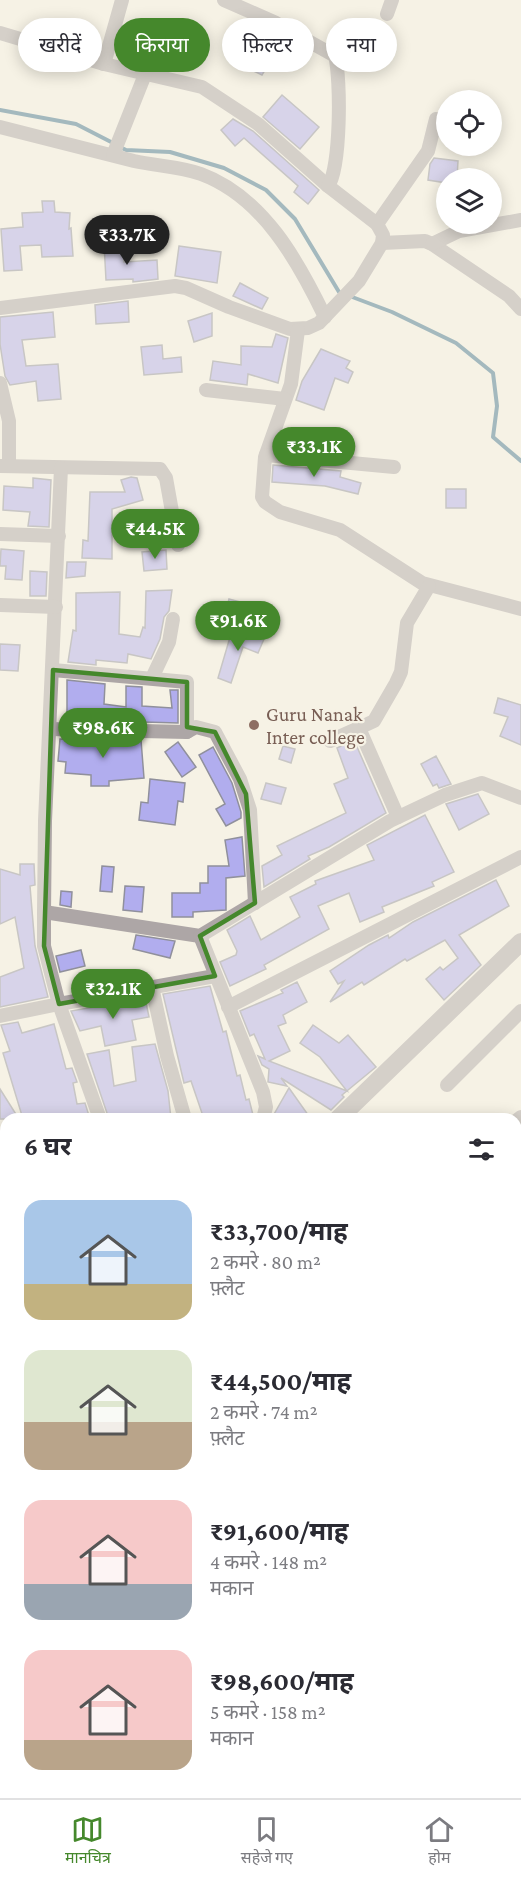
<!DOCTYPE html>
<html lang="hi">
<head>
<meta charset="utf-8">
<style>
	body { margin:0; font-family:"Crimson Pro","Noto Sans Devanagari",serif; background:#f2f2f3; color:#2b2b33; height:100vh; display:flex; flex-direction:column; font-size:22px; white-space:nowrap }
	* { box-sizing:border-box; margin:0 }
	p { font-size:20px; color:#7c7c81 }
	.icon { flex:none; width:33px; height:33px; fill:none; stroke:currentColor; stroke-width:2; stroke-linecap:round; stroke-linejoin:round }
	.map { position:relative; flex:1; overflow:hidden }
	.details { position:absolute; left:0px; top:1113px; width:522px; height:686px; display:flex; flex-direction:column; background:#fff; border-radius:18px 18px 0 0; box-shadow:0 3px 15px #0003 }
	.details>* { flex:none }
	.banner { position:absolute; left:18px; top:18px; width:486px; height:54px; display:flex; gap:12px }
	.controls { position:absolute; left:436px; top:90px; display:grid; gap:12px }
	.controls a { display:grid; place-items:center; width:66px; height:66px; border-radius:50%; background:#fff; box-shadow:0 3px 15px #0003; font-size:30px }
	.price { position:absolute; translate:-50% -51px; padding:0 14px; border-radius:21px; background:#45882c; color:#fff; font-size:20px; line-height:39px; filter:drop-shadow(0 2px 3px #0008) }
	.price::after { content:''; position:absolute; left:50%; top:36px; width:18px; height:14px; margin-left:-9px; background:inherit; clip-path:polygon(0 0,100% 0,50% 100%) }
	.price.current { background:#222; color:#fff }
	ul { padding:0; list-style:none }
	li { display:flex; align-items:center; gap:18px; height:150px; padding:0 24px }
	li span { display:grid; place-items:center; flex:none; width:168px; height:120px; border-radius:18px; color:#555 }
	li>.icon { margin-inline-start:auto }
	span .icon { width:72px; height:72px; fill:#fffc; stroke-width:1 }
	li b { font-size:26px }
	h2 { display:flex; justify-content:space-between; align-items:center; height:72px; padding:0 24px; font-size:26px }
	.chip { padding:0 21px; border-radius:27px; background:#fff; box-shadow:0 3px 15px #0003; font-size:21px; line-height:54px }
	.chip.current { background:#45882c; color:#fff }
	.tab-bar { display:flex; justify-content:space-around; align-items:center; height:84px; border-top:2px solid #e1e1e2; background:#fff; font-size:16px; color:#7c7c81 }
	.tab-bar a { display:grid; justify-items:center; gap:3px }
	.tab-bar .current { color:#45882c }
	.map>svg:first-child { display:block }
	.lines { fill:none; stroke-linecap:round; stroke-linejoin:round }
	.stream { stroke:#42748e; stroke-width:4 }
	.building { fill:#b1adee; stroke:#90909c; stroke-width:1.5 }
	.minor { stroke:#ada6a6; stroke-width:14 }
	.tertiary { stroke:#ada6a6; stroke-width:18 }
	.marked { fill:none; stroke:#45882c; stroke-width:4.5; stroke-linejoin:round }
	.education-dot { fill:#8d6e63; stroke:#f6f2e5; stroke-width:2 }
	.labels { text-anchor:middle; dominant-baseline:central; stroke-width:4.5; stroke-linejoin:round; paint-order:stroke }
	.education-label { font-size:20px; fill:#785e54; stroke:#f6f2e5; text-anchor:start }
</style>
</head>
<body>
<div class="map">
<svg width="521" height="1798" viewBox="0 0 521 1798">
	<rect width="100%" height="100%" fill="#f6f2e5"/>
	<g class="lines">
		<g class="stream">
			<polyline points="0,110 76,124 113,143"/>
			<polyline points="120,147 126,150 170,152 224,168 266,190 295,219 339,292 392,312 456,343 493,373 497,406 493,437 521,461"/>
			<polyline points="516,1291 521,1287"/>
			<polyline points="0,1593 6,1591"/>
		</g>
	</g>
	<g class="building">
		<polygon points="247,54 268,65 262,75 241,65"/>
		<polygon points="282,95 319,127 300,149 263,117"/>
		<polygon points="233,119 253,131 319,190 308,204 294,192 298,186 244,138 235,146 221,130"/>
		<polygon points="434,158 458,161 457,178 447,178 447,183 428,180 430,164"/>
		<polygon points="42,201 54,201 55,212 70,213 69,229 71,228 73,256 42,257 41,245 20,246 22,270 4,271 1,229 23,227 22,213 43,212"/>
		<polygon points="123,242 124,262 157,260 158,279 133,282 133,279 106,280 104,243"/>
		<polygon points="179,246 221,252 217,283 175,276"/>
		<polygon points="240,283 268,298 262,309 233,296"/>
		<polygon points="128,301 129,322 96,324 95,305"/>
		<polygon points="53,312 55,337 22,340 26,366 58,364 61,399 38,401 36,381 10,385 5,376 0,344 0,317"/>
		<polygon points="212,313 212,336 194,342 188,321"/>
		<polygon points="276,334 288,338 278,383 248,374 247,385 210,380 213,361 241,365 241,346 272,347"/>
		<polygon points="162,345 163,359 181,357 182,372 144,375 141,347"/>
		<polygon points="321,349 350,361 346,368 353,372 348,383 335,378 324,410 296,400 302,381"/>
		<polygon points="316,430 332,432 329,452 278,447 282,436 314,439"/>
		<polygon points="273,465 341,471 340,477 361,483 358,494 325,486 272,482"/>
		<polygon points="131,477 137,478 143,500 112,509 112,559 82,558 83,540 88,541 90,492 125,492 121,480"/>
		<polygon points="33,478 51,480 49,527 28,526 30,512 3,510 4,486 33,488"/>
		<rect x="446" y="489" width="20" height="19"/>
		<polygon points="1,549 24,551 22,580 5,579 6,566 0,566"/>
		<polygon points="166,550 167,569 144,571 142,552"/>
		<polygon points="67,562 86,562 85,576 66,578"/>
		<polygon points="30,571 47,572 46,596 30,596"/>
		<polygon points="172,590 169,611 164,617 160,639 151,659 128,654 127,663 96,660 96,665 68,662 73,630 76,631 76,593 120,592 119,634 140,637 143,627 145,628 146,591"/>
		<polygon points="229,599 244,603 239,620 225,616"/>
		<polygon points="233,627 264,639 258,653 243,647 231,683 218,678"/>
		<polygon points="0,644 20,645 18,671 0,670"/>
		<polygon points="67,680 105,684 104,704 126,707 126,686 142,687 142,706 172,708 170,690 178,690 178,723 144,722 138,713 139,722 67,720"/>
		<polygon points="498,698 521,705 521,745 500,736 508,717 494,713"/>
		<polygon points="60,739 141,740 144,778 109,781 109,786 91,786 91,775 65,773 66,762 58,761"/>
		<polygon points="354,740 386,813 329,847 308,856 310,859 264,887 262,866 282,855 277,846 346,813 334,784 348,778 337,748"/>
		<polygon points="178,742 196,767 182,777 165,752"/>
		<polygon points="283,746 295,749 291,763 279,759"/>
		<polygon points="213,747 232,783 241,812 241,818 226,826 216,809 225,804 199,755"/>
		<polygon points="436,756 451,784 439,788 437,784 433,786 421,764"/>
		<polygon points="150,779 185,783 183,802 178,801 175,825 139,820 141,802 148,803"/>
		<polygon points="266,783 286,788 281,804 261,799"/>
		<polygon points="478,794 489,814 459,830 446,804"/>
		<polygon points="425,815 454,872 432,882 434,886 382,907 384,912 360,922 349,893 318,906 329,929 264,965 266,969 230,986 220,962 236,955 237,951 227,930 250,916 261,940 300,917 290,897 316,884 315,881 374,860 367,845"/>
		<polygon points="242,837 245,876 226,878 226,910 193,912 193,917 172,917 172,893 200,893 200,883 208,883 208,866 229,866 225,840"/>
		<polygon points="20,864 34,864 35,885 30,886 35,946 48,997 0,1007 0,977 24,968 15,917 0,924 0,869 20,875"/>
		<polygon points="102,866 114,867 112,892 100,891"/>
		<polygon points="496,880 509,906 459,935 481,965 444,1000 426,979 440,967 443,970 458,958 445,940 407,961 405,959 364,985 362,982 330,1002 344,981 338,984 330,971 369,945 388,935 389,938 413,922"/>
		<polygon points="125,886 144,887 142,912 123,910"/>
		<polygon points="61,891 72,892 71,907 60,905"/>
		<polygon points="136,935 175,941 170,958 133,949"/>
		<polygon points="81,950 85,966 60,972 56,956"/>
		<polygon points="110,970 113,985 83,991 80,975"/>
		<polygon points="297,982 307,1002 283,1015 286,1023 278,1026 290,1051 269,1061 347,1091 320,1057 300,1043 313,1025 339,1043 348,1035 376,1067 342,1095 344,1097 331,1110 281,1078 287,1086 268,1082 269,1069 262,1065 258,1056 265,1059 254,1034 250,1036 240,1011 283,993 281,990"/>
		<polygon points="210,986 223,1032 226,1031 237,1076 240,1075 246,1100 249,1099 254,1119 204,1119 191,1081 184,1083 163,994"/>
		<polygon points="145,998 149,1017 132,1020 136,1040 105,1046 101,1026 80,1031 71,1011"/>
		<polygon points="18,1022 22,1033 54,1024 66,1069 72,1068 77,1082 73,1083 77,1104 85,1103 90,1119 23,1119 3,1053 10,1051 1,1025"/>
		<polygon points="155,1044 168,1091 171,1119 109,1119 87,1054 109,1050 114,1086 136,1081 132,1047"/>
		<polygon points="289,1088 311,1119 278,1119 273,1116"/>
		<polygon points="0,1089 19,1119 0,1119"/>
	</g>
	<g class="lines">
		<g class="minor">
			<polyline points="387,14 392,0"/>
			<polyline points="0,33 104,64 202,87 258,124 328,186"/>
			<polyline points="104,64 122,0"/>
			<path d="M0 127C45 138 89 150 134 161 156 166 179 166 201 174 263 197 298 261 325 317"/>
			<polyline points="113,155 146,72"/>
			<polyline points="377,224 428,151 436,119"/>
			<polyline points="382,243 425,241 432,244 509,296 521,309"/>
			<polyline points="432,244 459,231 521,220"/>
			<path d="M0 308 175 286 186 288 229 307 290 329 308 328 319 323 359 281 382 243 383 235 377 224 328 186C341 168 341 78 335 56L276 23 224 0"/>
			<polyline points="298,330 291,384 265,457 262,497 265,502 280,512 340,530 422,583 521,609"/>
			<polyline points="0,383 9,421 9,466"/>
			<polyline points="206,390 285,399"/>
			<polyline points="266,455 394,467"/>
			<polyline points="0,466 160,469 166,478 178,545"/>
			<polyline points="61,468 45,821 44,912 44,946 59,1004 215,976"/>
			<polyline points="0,534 59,536"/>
			<polyline points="0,605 56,607"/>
			<polyline points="53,670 187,682 187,732 196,727 215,732 240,779 250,810 255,903"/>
			<polyline points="152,678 169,642 173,619"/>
			<polyline points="359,728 374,721 396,683 401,672 407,623 429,586"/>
			<polyline points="50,729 187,732"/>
			<polyline points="330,741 359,728 398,817"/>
			<polyline points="44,912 200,936 390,821 445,795 482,783 521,798"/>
			<polyline points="200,936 263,1092 266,1107 263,1119"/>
			<polyline points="152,987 167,1056 185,1119"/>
			<polyline points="228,1007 521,857"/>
			<polyline points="0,1016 59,1004 100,1119"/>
			<polyline points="447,1085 521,1011"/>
			<polyline points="516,1121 521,1117"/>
			<polyline points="0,1311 6,1310"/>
		</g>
		<g class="tertiary">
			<polyline points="338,1119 521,942"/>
			<polyline points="0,1156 6,1158"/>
			<polyline points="516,1623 521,1622"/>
			<polyline points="0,1758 6,1756"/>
		</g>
	</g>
	<path d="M0 0H521V1798H0ZM53 670 187 682V727L215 732 246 794 255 903 200 936 215 976 59 1004 44 946Z" fill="#f6f2e5" fill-opacity=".55" fill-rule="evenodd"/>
	<path class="marked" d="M53 670 187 682V727L215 732 246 794 255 903 200 936 215 976 59 1004 44 946Z"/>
	<circle class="education-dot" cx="254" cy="725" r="6"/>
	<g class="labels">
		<g class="education-label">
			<text x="266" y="714">Guru Nanak<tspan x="266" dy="23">Inter college</tspan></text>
		</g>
	</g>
</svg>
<div class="controls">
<a><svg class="icon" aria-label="locate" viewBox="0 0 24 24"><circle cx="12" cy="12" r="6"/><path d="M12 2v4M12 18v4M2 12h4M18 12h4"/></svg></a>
<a><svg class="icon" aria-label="layers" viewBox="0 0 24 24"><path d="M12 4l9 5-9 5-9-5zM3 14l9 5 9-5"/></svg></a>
</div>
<b class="price current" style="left:127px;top:266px">₹33.7K</b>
<b class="price" style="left:314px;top:478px">₹33.1K</b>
<b class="price" style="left:155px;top:560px">₹44.5K</b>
<b class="price" style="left:238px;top:652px">₹91.6K</b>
<b class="price" style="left:103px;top:759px">₹98.6K</b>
<b class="price" style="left:113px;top:1020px">₹32.1K</b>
<div class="banner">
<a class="chip">खरीदें</a>
<a class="chip current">किराया</a>
<a class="chip">फ़िल्टर</a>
<a class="chip">नया</a>
</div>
<section class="details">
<h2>6 घर<svg class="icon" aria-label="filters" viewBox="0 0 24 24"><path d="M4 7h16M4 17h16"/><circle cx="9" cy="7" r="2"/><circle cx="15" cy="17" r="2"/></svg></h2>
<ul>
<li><span style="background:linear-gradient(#a9c7e8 70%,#c2b280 0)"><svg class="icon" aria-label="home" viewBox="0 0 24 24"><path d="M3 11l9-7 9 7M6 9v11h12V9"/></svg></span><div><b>₹33,700/माह</b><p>2 कमरे · 80 m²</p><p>फ़्लैट</p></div></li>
<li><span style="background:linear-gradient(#dfe7d0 60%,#b9a48a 0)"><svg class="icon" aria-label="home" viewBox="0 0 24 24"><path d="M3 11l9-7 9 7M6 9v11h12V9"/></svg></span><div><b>₹44,500/माह</b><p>2 कमरे · 74 m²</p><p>फ़्लैट</p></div></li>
<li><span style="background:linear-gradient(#f6c9c9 70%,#9aa5b1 0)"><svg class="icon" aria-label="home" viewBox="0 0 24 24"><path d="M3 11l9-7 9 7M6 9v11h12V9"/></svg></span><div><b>₹91,600/माह</b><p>4 कमरे · 148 m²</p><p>मकान</p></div></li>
<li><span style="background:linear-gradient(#f6c9c9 75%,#b9a48a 0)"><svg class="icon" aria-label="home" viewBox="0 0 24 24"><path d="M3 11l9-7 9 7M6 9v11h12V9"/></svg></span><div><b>₹98,600/माह</b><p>5 कमरे · 158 m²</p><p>मकान</p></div></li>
</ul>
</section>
</div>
<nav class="tab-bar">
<a class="current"><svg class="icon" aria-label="map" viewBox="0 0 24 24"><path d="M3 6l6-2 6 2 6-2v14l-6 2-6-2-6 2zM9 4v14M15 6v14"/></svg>मानचित्र</a>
<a><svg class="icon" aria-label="saved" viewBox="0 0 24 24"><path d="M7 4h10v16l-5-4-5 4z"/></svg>सहेजे गए</a>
<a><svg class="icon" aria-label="home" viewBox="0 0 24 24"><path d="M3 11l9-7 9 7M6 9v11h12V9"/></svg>होम</a>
</nav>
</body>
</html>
